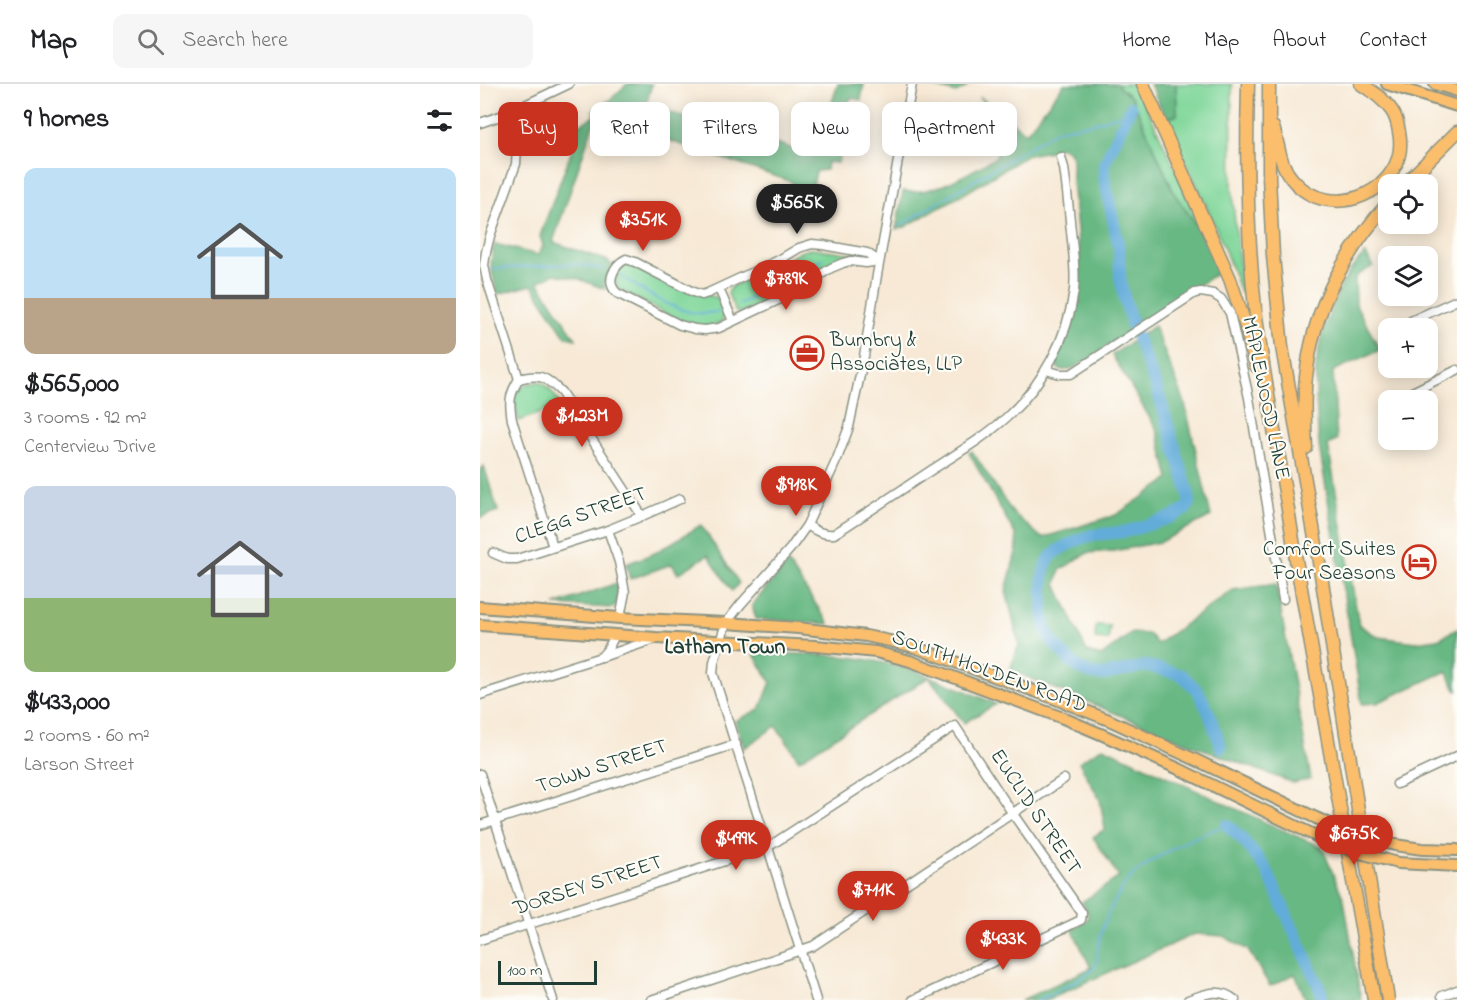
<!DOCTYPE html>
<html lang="en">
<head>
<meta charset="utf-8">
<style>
	body { margin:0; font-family:"Indie Flower",sans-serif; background:#f6f6f6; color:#202124; height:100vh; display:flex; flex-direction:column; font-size:22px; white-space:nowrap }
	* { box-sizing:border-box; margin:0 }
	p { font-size:20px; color:#757577 }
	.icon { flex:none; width:33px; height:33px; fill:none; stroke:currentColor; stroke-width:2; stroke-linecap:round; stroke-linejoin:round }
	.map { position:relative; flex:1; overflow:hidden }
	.sheet { display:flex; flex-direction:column; background:#fff; width:480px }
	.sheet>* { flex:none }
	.hud { position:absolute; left:18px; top:18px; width:570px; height:54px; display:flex; gap:12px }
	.buttons { position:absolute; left:898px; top:90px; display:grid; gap:12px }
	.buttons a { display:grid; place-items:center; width:60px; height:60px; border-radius:12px; background:#fff; box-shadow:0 3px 15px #0003; font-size:30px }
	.scale { position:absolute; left:18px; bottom:15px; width:99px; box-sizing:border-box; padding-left:6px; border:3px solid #1f3d34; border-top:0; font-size:16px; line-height:21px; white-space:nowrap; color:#1f3d34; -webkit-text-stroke:4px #fdfcf7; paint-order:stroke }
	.price { position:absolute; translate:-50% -51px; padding:0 14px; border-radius:21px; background:#c8321e; color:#fff; font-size:20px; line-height:39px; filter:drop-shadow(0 2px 3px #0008) }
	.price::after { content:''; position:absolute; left:50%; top:36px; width:18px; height:14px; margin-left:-9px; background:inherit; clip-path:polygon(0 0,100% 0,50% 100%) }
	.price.selected { background:#222; color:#fff }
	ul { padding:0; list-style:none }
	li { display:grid; align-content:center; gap:12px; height:318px; padding:0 24px }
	li span { display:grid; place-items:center; height:186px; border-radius:12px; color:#555 }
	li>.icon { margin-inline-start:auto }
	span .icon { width:108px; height:108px; fill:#fffc; stroke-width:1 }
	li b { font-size:26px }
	h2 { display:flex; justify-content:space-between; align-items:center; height:72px; padding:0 24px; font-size:26px }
	.tag { padding:0 21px; border-radius:12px; background:#fff; box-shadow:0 3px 15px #0003; font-size:21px; line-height:54px }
	.tag.selected { background:#c8321e; color:#fff }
	header { display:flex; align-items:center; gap:36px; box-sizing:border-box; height:84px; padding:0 30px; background:#fff; border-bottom:2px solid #e0e0e0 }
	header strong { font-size:28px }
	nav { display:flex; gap:33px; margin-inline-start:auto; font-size:21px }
	.search { width:420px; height:54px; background:#f6f6f6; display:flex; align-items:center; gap:15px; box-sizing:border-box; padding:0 21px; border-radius:12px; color:#757577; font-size:22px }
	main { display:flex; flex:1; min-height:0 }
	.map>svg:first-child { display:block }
	.green { fill:#81d79b; stroke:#508a68; stroke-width:1.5 }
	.forest { fill:#68b883; stroke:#447a5c; stroke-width:1.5 }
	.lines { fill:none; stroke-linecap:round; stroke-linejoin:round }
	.stream { stroke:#62acda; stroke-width:2 }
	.river { stroke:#62acda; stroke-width:12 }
	.minor-casing { stroke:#8b9384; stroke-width:11 }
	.major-casing { stroke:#8b9384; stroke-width:14 }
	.highway-casing { stroke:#8b9384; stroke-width:15 }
	.minor { stroke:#fff; stroke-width:8 }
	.major { stroke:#fabe6d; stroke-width:10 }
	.highway { stroke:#fabe6d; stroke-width:12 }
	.major-bridge-casing { stroke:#8b9384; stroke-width:14; stroke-linecap:butt }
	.major-bridge { stroke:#fabe6d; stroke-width:10 }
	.labels { text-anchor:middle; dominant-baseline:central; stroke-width:4.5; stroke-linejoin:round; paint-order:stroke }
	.poi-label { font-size:21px; fill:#1f3d34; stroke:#fdfcf7; text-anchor:start }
	.street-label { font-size:21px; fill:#1f3d34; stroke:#fdfcf7 }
	.neighbourhood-label { font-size:22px; font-weight:bold; fill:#1f3d34; stroke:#fdfcf7 }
</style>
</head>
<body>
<header>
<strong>Map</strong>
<div class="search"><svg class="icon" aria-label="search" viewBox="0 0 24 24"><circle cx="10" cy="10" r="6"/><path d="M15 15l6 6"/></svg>Search here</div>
<nav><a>Home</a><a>Map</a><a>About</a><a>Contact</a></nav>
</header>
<main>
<section class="sheet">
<h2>9 homes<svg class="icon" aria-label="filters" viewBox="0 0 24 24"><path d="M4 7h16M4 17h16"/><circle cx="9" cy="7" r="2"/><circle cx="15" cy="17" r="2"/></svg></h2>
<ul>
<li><span style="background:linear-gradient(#bfe0f5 70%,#b9a48a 0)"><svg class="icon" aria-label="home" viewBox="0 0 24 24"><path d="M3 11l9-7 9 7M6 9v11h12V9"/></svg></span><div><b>$565,000</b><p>3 rooms · 92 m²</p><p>Centerview Drive</p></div></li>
<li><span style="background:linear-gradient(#c9d6e8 60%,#8fb573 0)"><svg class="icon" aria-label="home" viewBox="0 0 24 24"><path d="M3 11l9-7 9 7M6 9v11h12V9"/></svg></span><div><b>$433,000</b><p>2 rooms · 60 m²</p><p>Larson Street</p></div></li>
</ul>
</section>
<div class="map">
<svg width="977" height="916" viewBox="0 0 977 916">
	<rect width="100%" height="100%" fill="#fdfcf7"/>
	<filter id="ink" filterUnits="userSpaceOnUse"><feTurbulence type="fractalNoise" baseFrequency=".0167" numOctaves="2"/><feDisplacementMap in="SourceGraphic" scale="12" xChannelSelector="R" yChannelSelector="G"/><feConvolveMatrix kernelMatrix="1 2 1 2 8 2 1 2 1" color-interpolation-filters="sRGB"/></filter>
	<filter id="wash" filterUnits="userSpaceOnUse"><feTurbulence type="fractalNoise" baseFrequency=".008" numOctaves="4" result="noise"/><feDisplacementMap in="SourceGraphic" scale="24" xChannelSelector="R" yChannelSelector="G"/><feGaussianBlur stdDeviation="1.35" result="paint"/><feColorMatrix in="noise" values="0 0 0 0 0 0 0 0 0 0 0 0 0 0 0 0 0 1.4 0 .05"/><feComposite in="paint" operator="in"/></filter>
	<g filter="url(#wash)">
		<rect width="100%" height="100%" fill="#f7e9d5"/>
		<g class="green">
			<polygon points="638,0 656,0 706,108 712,127 727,156 695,111 652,14 639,3"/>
			<path d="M696 0H752C752 34 751 68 752 102 754 138 759 173 763 208H760C740 148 713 92 686 35L697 31Z"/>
			<polygon points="332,164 386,172 386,173 369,172 358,175 343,183 331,194 313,205 261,229 256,228 248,210 251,203 305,177 320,168"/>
			<path d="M147 180H151L230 212 236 213C260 246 223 245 202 238L138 205C133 195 137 185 147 180Z"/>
			<path d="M58 298C69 302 74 311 81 321L39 337C33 315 30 302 58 298Z"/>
			<polygon points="616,541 630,542 628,556 615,555"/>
		</g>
		<g class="forest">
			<path d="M147 0H172L166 20 201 32 248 42 334 72 358 0H384L381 16 370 14 358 79 347 78 346 86 336 87 330 117H321L312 98 116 32 73 158 128 177 132 181 124 200 125 205 99 195 74 190 58 198 96 255 86 253 52 201 18 210C12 190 8 180 15 160L58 171 63 162 60 152 96 55 93 44 115 32 113 26 130 16Z"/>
			<polygon points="445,0 483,0 487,3 476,9"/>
			<path d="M584 0H638L639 3 652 14 695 111 727 156 740 187 609 275C602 279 588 289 579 285 576 283 576 280 576 277 577 271 582 266 584 260 588 252 591 243 593 234 604 187 597 146 592 98 591 90 594 79 591 71 589 66 584 65 580 63L571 67 547 71 484 110 454 126 425 143 416 145 423 107C456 112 489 88 517 73L516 46 500 13 546 49Z"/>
			<polygon points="670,0 696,0 697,31 686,35"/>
			<path d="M885 169 893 182 875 193 876 221 900 266 853 287 857 356 848 361 879 541 898 553 936 558 958 555 977 545V608L967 587 897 619 882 620 839 362C837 336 835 309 836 283 839 252 854 213 870 187 874 181 880 175 885 169Z"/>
			<polygon points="674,242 704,316 731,432 680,458 634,467 607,469 580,486 576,500 607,568 621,572 652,549 669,550 677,560 753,506 796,500 831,695 813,699 715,662 530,586 539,560 526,507 537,464 536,452 489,369 492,367 532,428 562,454 636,431 689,395 677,346 632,271"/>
			<polygon points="4,382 18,427 0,434 0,387"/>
			<polygon points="221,441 259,499 252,507 228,471 198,490 192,480 150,495 146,480 175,469"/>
			<polygon points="308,479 349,540 276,535 272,521"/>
			<path d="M137 499C138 507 139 518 133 524L75 521Z"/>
			<path d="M273 569C323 570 372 569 421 583 453 592 485 607 516 620L484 639 449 593 319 676 296 642 264 664 255 637 280 625 291 598Z"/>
			<path d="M623 663C696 696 768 732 842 763L864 816 881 916H826L815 890 790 902 768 866 743 852 715 850 566 916H542L611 884 592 845C609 837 613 835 602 818L639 793 613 753 625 745 620 716 599 678Z"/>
		</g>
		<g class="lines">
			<g class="stream">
				<polyline points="421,141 577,46 613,39 649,28"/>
				<polyline points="12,185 94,180 123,185"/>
				<path d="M141 192C161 205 191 226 215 229 222 230 231 228 239 228"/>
				<polyline points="260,220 343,175"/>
				<path d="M559 916C572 909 607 894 615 883 618 878 617 871 618 865 619 856 621 846 625 838 629 826 644 799 653 791 676 771 718 750 747 741"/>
			</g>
			<g class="river">
				<polyline points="651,23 624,80 624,92 639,164 640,193 644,213 654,247"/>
				<polyline points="657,254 676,302 708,407 710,419 705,426 689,434 671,440 644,448 612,451 597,456 580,465 571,472 565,482 563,495 563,531 567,547 572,557 589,576 600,585 612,590 624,591 665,582 680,585 702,591 718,607 729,629 741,663"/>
				<polyline points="747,741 763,756 786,785 840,905 843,916"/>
			</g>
		</g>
	</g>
	<g filter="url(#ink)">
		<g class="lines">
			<defs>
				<g id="minor">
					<polyline points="26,30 32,43 37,63 36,80 10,152 6,168 4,181 7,196 39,295"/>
					<polyline points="0,39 26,30 89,0"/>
					<path d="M332 160 343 161 387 169 399 177 386 179 370 177 363 179 351 184 311 210 239 244 225 246 215 245 200 241 137 209C125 198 134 181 146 175L155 178 213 208 222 211 228 209 299 176 319 164Z"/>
					<polyline points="239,205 253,237"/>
					<polyline points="931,237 977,216"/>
					<polyline points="566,286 580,290 591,290 715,209 721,208 733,210 741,215 750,229 769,314 803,515"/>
					<path d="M39 295C60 289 66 293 81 308L162 432"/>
					<path d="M39 295C29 311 29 318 32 336L73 463"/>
					<polyline points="916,316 920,314 977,286"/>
					<polyline points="905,332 909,325"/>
					<path d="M327 441C336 447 343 451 354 450 387 429 420 407 453 385 478 369 505 353 527 333 563 300 588 254 594 206 596 187 593 167 591 147 589 126 587 105 584 84L581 73"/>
					<polyline points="128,446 139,478 145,508 140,534"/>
					<polyline points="13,469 27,475 37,475 128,446 162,432 200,415"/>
					<polyline points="122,573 175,555"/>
					<polyline points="0,611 121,573 128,565 135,551"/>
					<polyline points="0,690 73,916"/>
					<polyline points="917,700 977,672"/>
					<polyline points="0,741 256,660"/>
					<polyline points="0,856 288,763 475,642 533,730 602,829 601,836 433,916"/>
					<polyline points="962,912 977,906"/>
					<polyline points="171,916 333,862 584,695"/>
					<polyline points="336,916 233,589 234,578 246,539 261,520 310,465 327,441 357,375 369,343 384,272 397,191 432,0"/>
					<path d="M708 916C725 910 740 903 755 916"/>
				</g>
				<g id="major">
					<polyline points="907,0 977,22"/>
					<polyline points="955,0 977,7"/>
					<polyline points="0,523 140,534 246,539 318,544 386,552 410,557 437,564 568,612 629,636 716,676 836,734"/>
					<polyline points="0,541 176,554 336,562 396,568 430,577 583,634 623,651 699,685 840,754"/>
					<polyline points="915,761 942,765 977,766"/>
					<polyline points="918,779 977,782"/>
				</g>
				<g id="highway">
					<polyline points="663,0 750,195 766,243 776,282"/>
					<path d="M768 0C766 75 767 149 775 224 785 308 804 392 816 476L894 916"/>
					<polyline points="789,0 789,93 793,172 802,263 838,472 908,916"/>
					<path d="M793 43C799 61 799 80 812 95 850 142 931 106 919 48 918 41 916 33 912 27 904 15 892 7 881 0"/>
					<polyline points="925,100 977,48"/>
					<path d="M826 364C825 338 823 312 827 285 835 220 866 167 909 118"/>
				</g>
			</defs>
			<use href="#minor" class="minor-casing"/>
			<use href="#major" class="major-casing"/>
			<use href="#highway" class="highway-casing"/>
			<use href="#minor" class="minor"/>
			<use href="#major" class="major"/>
			<use href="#highway" class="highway"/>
			<defs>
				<g id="major-bridge">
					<polyline points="836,734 876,751 915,761"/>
					<polyline points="840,754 876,768 918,779"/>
				</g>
			</defs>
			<use href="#major-bridge" class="major-bridge-casing"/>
			<use href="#major-bridge" class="major-bridge"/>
		</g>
	</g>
	<defs>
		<symbol id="office-ring" viewBox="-11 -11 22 22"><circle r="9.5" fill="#fdfcf7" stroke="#c8321e" stroke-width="1.5"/><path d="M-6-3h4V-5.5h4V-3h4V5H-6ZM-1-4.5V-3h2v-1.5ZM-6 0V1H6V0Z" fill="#c8321e"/></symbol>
		<symbol id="hotel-ring" viewBox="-11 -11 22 22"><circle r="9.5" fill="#fdfcf7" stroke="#c8321e" stroke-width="1.5"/><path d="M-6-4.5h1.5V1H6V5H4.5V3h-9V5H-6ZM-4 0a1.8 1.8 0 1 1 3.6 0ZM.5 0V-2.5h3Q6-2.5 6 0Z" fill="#c8321e"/></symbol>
	</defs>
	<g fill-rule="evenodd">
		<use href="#office-ring" x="308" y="250" width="38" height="38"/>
		<use href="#hotel-ring" x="920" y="459" width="38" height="38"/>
	</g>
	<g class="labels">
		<g class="poi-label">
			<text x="350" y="257">Bumbry &amp;<tspan x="350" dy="24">Associates, LLP</tspan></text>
			<text x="916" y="466" text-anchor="end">Comfort Suites<tspan x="916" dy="24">Four Seasons</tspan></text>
		</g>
		<g class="street-label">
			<text transform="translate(785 314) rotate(78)">MAPLEWOOD LANE</text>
			<text transform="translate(101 432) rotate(-19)">CLEGG STREET</text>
			<text transform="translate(509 588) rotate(20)">SOUTH HOLDEN ROAD</text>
			<text transform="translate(122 683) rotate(-18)">TOWN STREET</text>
			<text transform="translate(555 728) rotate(56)">EUCLID STREET</text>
			<text transform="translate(108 802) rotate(-18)">DORSEY STREET</text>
		</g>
		<g class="neighbourhood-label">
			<text x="245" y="564">Latham Town</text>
		</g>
	</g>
</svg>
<div class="buttons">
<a><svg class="icon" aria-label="locate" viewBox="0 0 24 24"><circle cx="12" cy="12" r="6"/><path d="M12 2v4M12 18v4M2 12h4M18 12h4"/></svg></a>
<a><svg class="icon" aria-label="layers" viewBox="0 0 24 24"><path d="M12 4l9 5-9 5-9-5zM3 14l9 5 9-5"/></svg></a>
<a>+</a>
<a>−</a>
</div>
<div class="scale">100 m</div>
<b class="price selected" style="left:317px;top:151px">$565K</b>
<b class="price" style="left:163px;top:168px">$351K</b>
<b class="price" style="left:306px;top:227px">$789K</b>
<b class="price" style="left:102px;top:364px">$1.23M</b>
<b class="price" style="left:316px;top:433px">$918K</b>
<b class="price" style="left:874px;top:782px">$675K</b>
<b class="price" style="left:256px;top:787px">$499K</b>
<b class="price" style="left:393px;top:838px">$711K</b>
<b class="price" style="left:523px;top:887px">$433K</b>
<div class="hud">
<a class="tag selected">Buy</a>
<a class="tag">Rent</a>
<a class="tag">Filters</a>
<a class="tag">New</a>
<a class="tag">Apartment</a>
</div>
</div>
</main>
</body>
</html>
